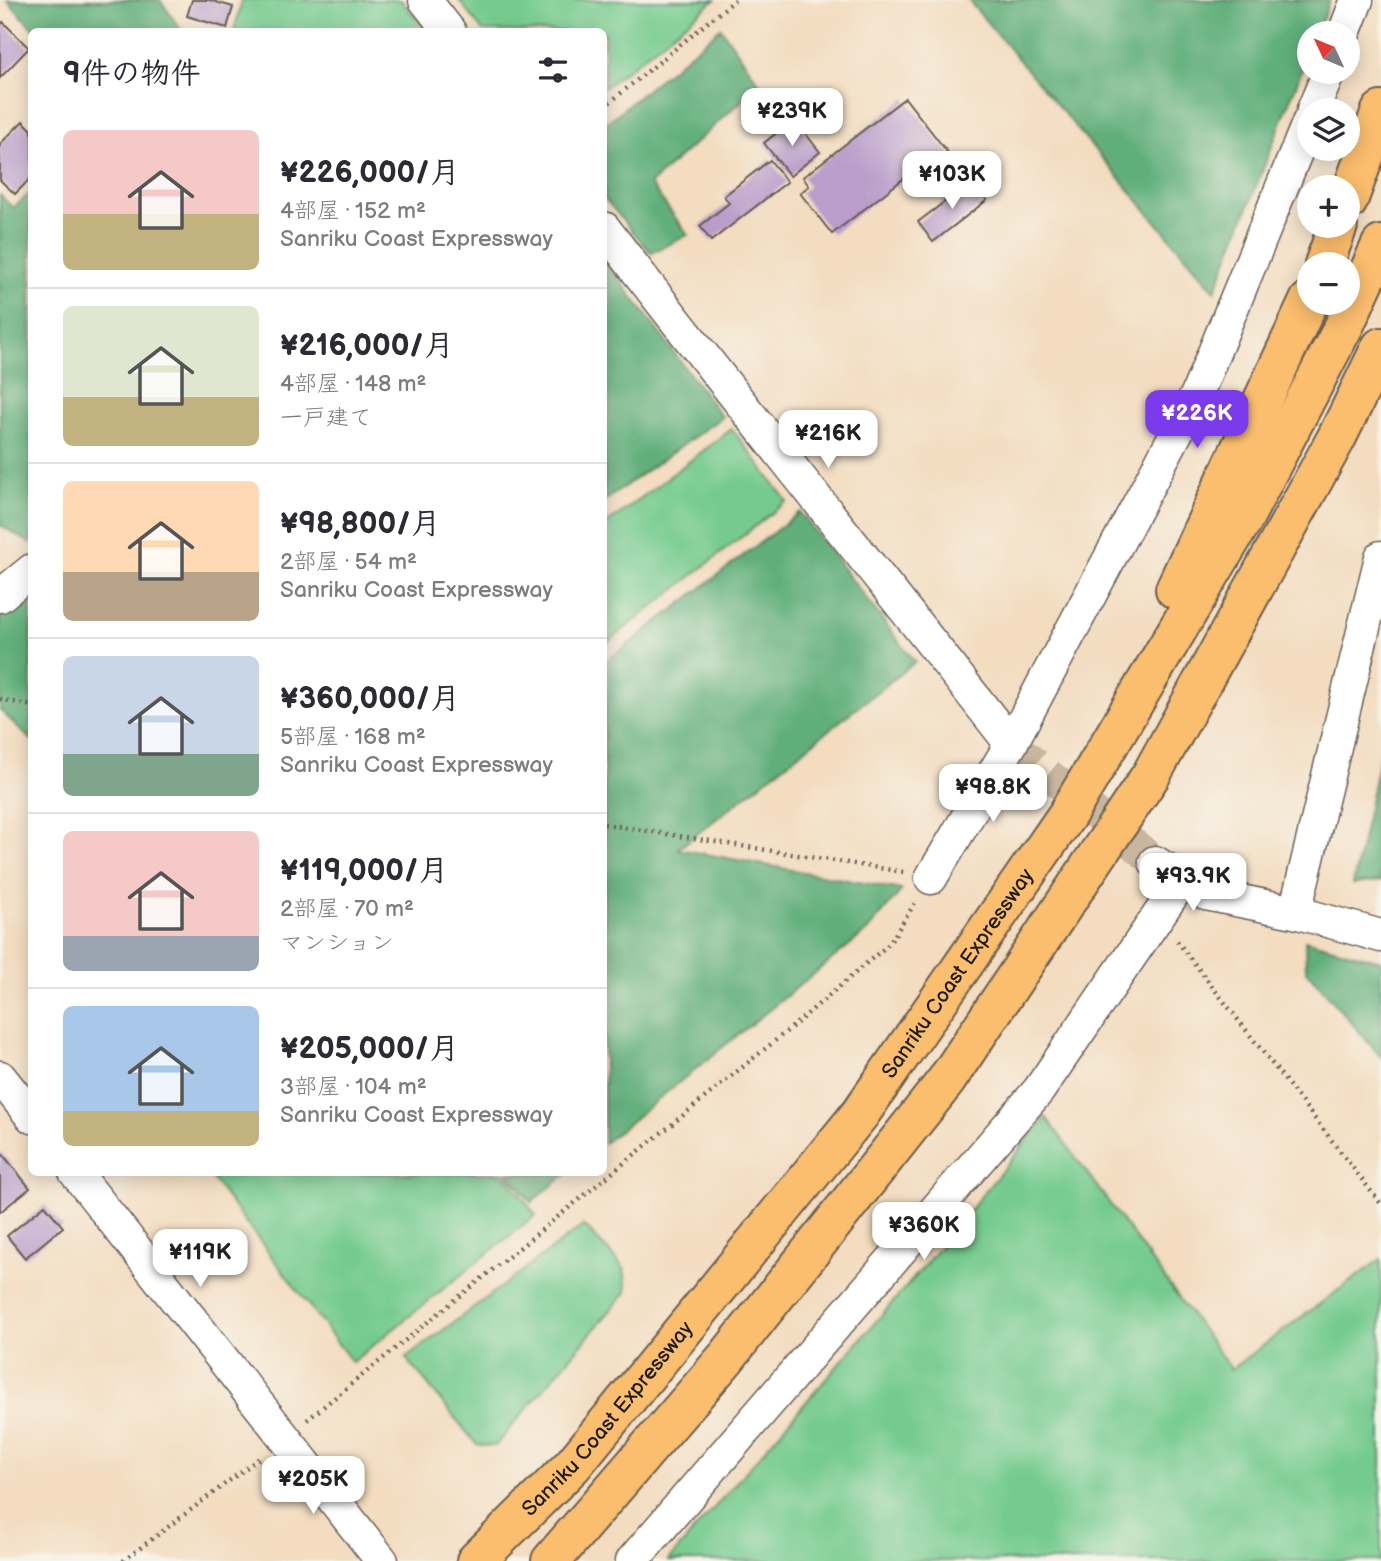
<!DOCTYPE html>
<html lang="ja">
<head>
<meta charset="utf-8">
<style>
	body { margin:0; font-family:"Balsamiq Sans","Klee One",sans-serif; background:#f2f2f3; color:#2b2b33; height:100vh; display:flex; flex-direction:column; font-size:26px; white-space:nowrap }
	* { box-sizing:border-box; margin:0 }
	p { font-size:23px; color:#7c7c81 }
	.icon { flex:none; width:38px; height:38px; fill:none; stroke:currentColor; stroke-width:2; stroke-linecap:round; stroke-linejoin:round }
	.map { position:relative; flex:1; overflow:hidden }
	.panel { position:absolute; left:28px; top:28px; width:579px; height:1148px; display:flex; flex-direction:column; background:#fff; border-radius:10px; box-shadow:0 4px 18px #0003 }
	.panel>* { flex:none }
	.needle { width:46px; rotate:314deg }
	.controls { position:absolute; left:1297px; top:21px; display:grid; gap:14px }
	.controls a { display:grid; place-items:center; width:63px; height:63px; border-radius:50%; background:#fff; box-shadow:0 4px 18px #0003; font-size:35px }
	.price { position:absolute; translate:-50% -60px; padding:0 16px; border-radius:14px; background:#fff; color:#222; font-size:23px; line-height:46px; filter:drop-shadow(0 2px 4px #0008) }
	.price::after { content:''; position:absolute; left:50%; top:42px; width:21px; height:16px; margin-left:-10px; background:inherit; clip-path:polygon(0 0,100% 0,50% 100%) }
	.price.active { background:#7c3aed; color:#fff }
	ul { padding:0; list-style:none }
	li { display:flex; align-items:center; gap:21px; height:175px; padding:0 35px }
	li+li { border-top:2px solid #e1e1e2 }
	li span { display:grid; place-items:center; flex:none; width:196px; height:140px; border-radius:10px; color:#555 }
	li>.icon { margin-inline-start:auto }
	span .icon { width:84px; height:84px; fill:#fffc; stroke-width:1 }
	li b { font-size:30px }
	h2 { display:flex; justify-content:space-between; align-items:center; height:84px; padding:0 35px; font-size:30px }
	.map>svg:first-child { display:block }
	.green { fill:#75cb8f; stroke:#487456; stroke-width:2 }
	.forest { fill:#60af7a; stroke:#3e664b; stroke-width:2 }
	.building { fill:#ba9dcb }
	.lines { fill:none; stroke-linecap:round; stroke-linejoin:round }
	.minor-tunnel { stroke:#c8b69f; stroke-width:32; stroke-dasharray:32 16; stroke-linecap:butt }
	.minor-casing { stroke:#675f55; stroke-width:35 }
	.motorway-casing { stroke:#675f55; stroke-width:42 }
	.path { stroke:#675f55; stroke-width:4.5; stroke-dasharray:2 5; stroke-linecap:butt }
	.minor { stroke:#fff; stroke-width:32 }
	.motorway { stroke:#fbbd6e; stroke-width:38 }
	.labels { text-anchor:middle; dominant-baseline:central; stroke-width:7; stroke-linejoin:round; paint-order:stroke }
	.street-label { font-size:21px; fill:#1c1c1c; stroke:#f7f3e8 }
</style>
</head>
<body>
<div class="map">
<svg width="1381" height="1561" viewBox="0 0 1381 1561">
	<rect width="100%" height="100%" fill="#f7f3e8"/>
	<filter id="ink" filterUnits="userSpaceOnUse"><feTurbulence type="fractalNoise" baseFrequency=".0143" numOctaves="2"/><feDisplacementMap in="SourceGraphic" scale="14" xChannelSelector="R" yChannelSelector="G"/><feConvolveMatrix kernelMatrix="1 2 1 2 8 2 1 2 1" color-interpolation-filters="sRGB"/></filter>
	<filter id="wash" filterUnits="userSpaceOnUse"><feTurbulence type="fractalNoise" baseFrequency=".00686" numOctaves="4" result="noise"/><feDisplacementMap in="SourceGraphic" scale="28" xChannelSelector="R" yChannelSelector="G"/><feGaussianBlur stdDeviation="1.57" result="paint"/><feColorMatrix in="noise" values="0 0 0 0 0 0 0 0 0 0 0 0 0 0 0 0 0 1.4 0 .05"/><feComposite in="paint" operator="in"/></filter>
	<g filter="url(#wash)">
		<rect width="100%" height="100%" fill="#f3dcc0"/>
		<g class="green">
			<polygon points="242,0 401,0 426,31 234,31"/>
			<polygon points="459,0 715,0 604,88 604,32 483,31"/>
			<polygon points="732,429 787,501 604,645 604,526"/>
			<polygon points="1046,1117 1231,1369 1381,1259 1381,1561 668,1561 919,1272"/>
			<polygon points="208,1173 503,1173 536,1215 352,1362"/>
			<polygon points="584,1225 624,1268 627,1291 495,1446 477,1445 406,1358"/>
		</g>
		<g class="forest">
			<polygon points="7,0 160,0 182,31 35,31"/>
			<polygon points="968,0 1330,0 1317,33 1309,33 1309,52 1215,291"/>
			<polygon points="721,28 760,84 650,184 688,235 651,253 604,198 604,125"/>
			<polygon points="31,193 32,541 30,543 0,525 0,195 13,208"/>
			<polygon points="604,259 722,417 604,501"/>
			<polygon points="800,512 915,662 678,849 902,890 868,930 604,1143 604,663"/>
			<polygon points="31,589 31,740 0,710 0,615"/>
			<polygon points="1381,749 1381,881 1353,884"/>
			<polygon points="1305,940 1381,961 1381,1057 1306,970"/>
			<polygon points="507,1173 568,1173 531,1202"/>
		</g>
		<g id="blocks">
			<g class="building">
				<polygon points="192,0 209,0 233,7 227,28 187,16"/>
				<polygon points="3,22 29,48 0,78 0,25"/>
				<polygon points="905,98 956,163 923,189 911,173 832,234 800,193 809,186 803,177"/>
				<polygon points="794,119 820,152 790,176 764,143"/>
				<polygon points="23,121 32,130 32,177 15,194 0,180 0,144"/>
				<polygon points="770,160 787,182 711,241 700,226 729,203 724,196"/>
				<polygon points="972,181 987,200 933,242 918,222"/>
				<polygon points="0,1151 30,1188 0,1212"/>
				<polygon points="45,1205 63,1227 25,1258 7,1236"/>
			</g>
		</g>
	</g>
	<g filter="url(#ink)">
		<use href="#blocks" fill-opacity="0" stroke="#675f55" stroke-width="2"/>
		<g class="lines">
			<polyline class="minor-tunnel" points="1011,744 1155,862"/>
			<defs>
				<g id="minor">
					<polyline points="425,0 450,32"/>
					<polyline points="1344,33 1357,0"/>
					<polyline points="1313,110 1329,72"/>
					<path d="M604 228C737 402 876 571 1011 744"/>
					<polyline points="0,596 32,570"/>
					<polyline points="1155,862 1206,894 1295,912 1381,936"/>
					<polyline points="931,878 1011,744 1197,394 1309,121"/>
					<polyline points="1295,912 1381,557"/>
					<polyline points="0,1077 32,1117"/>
					<polyline points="75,1172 382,1561"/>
					<polyline points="632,1561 1039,1090 1182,881"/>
				</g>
				<g id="motorway">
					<polyline points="1348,201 1381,111"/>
					<polyline points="1324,264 1338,226"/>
					<polyline points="1175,589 1309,301"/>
					<path id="s1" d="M476 1561 573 1465 860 1114 1067 815 1244 518 1346 322 1381 245"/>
					<polyline points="551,1561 726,1358 946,1081 1151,775 1337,437 1381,347"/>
				</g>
			</defs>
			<use href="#minor" class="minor-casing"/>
			<use href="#motorway" class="motorway-casing"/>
			<g class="path">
				<polyline points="604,107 735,0"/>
				<polyline points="0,699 32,706"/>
				<polyline points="604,824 904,872"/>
				<polyline points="1177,941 1381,1204"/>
				<polyline points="307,1420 792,1027 889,944 915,903"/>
				<polyline points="123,1561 262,1456"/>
			</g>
			<use href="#minor" class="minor"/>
			<use href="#motorway" class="motorway"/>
		</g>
	</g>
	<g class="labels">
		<g class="street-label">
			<text stroke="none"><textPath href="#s1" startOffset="761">Sanriku Coast Expressway</textPath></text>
			<text stroke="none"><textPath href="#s1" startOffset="194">Sanriku Coast Expressway</textPath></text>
		</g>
	</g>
</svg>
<div class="controls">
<a><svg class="needle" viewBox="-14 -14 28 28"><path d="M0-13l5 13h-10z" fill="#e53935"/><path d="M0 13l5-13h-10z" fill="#7c7c81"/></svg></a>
<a><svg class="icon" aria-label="layers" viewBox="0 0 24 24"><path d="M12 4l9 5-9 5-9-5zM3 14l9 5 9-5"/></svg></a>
<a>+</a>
<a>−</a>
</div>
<b class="price" style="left:792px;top:148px">¥239K</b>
<b class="price" style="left:952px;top:211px">¥103K</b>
<b class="price active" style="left:1197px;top:450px">¥226K</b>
<b class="price" style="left:828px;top:470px">¥216K</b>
<b class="price" style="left:993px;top:824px">¥98.8K</b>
<b class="price" style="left:1193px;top:913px">¥93.9K</b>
<b class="price" style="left:924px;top:1262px">¥360K</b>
<b class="price" style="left:200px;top:1289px">¥119K</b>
<b class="price" style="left:313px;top:1516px">¥205K</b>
<section class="panel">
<h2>9件の物件<svg class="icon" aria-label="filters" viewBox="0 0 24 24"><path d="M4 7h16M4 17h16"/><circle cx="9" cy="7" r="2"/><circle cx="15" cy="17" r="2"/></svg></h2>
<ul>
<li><span style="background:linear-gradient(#f6c9c9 60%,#c2b280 0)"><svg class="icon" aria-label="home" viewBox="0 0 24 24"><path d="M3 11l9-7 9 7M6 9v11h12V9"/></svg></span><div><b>¥226,000/月</b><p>4部屋 · 152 m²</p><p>Sanriku Coast Expressway</p></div></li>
<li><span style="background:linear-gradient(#dfe7d0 65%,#c2b280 0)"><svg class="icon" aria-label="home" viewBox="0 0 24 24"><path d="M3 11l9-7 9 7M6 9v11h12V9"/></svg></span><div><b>¥216,000/月</b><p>4部屋 · 148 m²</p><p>一戸建て</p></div></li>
<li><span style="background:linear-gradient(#ffd9b3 65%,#b9a48a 0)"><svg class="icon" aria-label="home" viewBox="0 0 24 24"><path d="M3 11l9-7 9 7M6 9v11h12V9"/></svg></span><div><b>¥98,800/月</b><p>2部屋 · 54 m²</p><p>Sanriku Coast Expressway</p></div></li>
<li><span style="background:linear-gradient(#c9d6e8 70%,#7fa58c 0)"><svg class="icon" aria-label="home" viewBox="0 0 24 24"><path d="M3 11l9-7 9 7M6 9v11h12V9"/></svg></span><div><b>¥360,000/月</b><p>5部屋 · 168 m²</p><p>Sanriku Coast Expressway</p></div></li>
<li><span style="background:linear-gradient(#f6c9c9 75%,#9aa5b1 0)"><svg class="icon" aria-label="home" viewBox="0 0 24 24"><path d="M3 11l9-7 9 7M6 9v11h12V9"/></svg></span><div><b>¥119,000/月</b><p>2部屋 · 70 m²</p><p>マンション</p></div></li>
<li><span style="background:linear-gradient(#a9c7e8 75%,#c2b280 0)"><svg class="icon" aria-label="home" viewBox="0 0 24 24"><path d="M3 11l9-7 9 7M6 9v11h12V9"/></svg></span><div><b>¥205,000/月</b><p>3部屋 · 104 m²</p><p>Sanriku Coast Expressway</p></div></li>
</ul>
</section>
</div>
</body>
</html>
